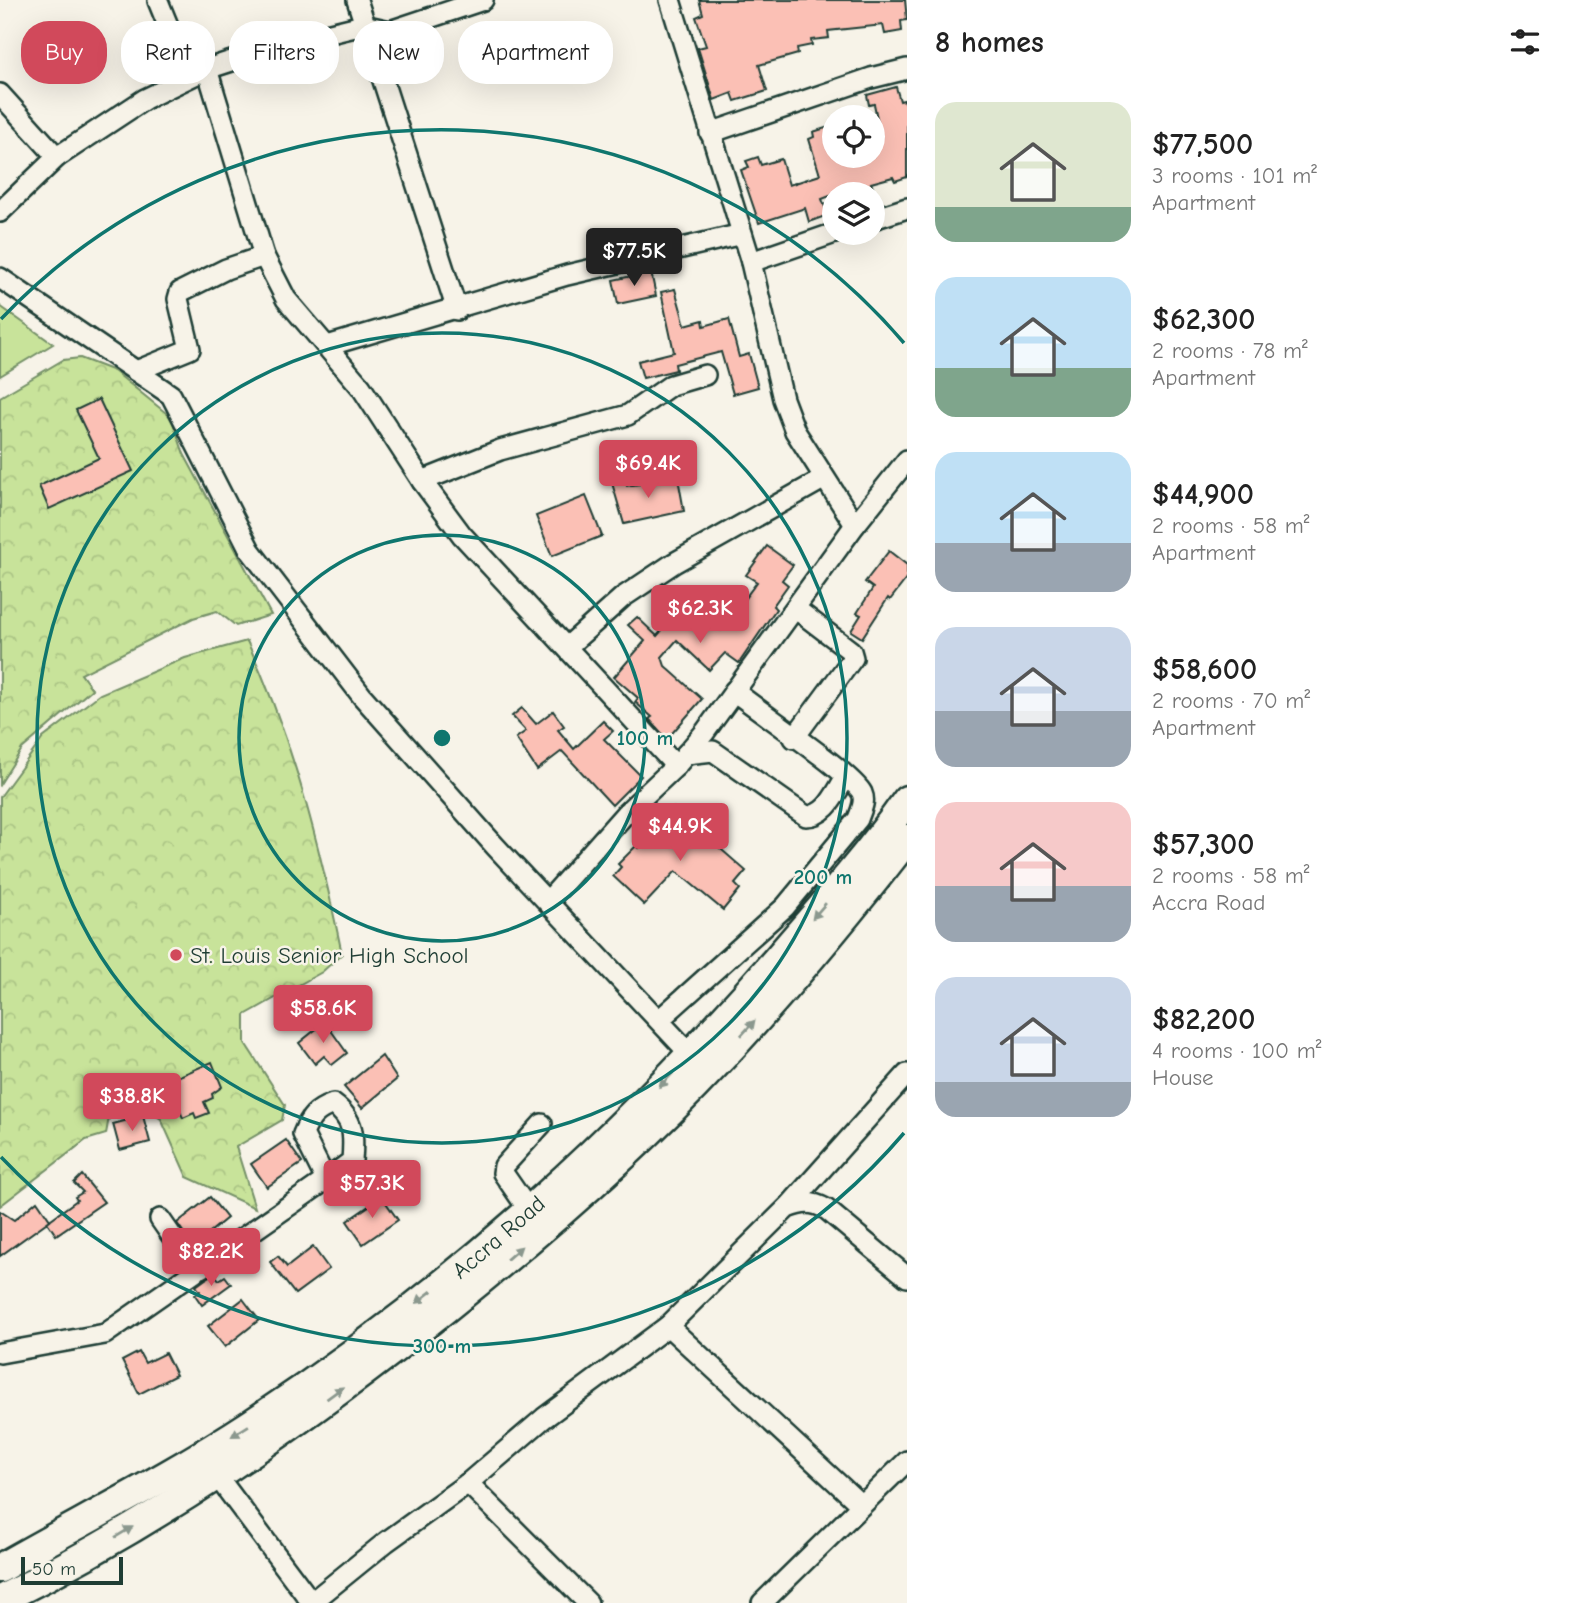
<!DOCTYPE html>
<html lang="en">
<head>
<meta charset="utf-8">
<style>
	body { margin:0; font-family:"Comic Neue",sans-serif; background:#f6f6f6; color:#222; height:100vh; display:flex; flex-direction:column; font-size:26px; white-space:nowrap }
	* { box-sizing:border-box; margin:0 }
	p { font-size:23px; color:#767676 }
	.icon { flex:none; width:38px; height:38px; fill:none; stroke:currentColor; stroke-width:2; stroke-linecap:round; stroke-linejoin:round }
	.map { position:relative; flex:1; overflow:hidden }
	.side { display:flex; flex-direction:column; background:#fff; width:665px }
	.side>* { flex:none }
	.guide { position:absolute; left:21px; top:21px; width:665px; height:63px; display:flex; gap:14px }
	.fabs { position:absolute; left:822px; top:105px; display:grid; gap:14px }
	.fabs a { display:grid; place-items:center; width:63px; height:63px; border-radius:50%; background:#fff; box-shadow:0 7px 28px #0002; font-size:35px }
	.scale { position:absolute; left:21px; bottom:18px; width:102px; box-sizing:border-box; padding-left:7px; border:4px solid #1f3d34; border-top:0; font-size:19px; line-height:24px; white-space:nowrap; color:#1f3d34; -webkit-text-stroke:5px #f7f3e8; paint-order:stroke }
	.price { position:absolute; translate:-50% -60px; padding:0 16px; border-radius:7px; background:#d1495b; color:#fff; font-size:23px; line-height:46px; filter:drop-shadow(0 2px 4px #0008) }
	.price::after { content:''; position:absolute; left:50%; top:42px; width:21px; height:16px; margin-left:-10px; background:inherit; clip-path:polygon(0 0,100% 0,50% 100%) }
	.price.active { background:#222; color:#fff }
	ul { padding:0; list-style:none }
	li { display:flex; align-items:center; gap:21px; height:175px; padding:0 28px }
	li span { display:grid; place-items:center; flex:none; width:196px; height:140px; border-radius:21px; color:#555 }
	li>.icon { margin-inline-start:auto }
	span .icon { width:84px; height:84px; fill:#fffc; stroke-width:1 }
	li b { font-size:30px }
	h2 { display:flex; justify-content:space-between; align-items:center; height:84px; padding:0 28px; font-size:30px }
	.pill { padding:0 24px; border-radius:28px; background:#fff; box-shadow:0 7px 28px #0002; font-size:24px; line-height:63px }
	.pill.active { background:#d1495b; color:#fff }
	main { display:flex; flex:1; min-height:0 }
	.map>svg:first-child { display:block }
	.grass { fill:#c8e39a; stroke:#749067; stroke-width:2 }
	.forest { fill:url(#forest-crowns); stroke:#749067; stroke-width:2 }
	.building { fill:#fbc0b5; stroke:#1f3d34; stroke-width:2 }
	.lines { fill:none; stroke-linecap:round; stroke-linejoin:round }
	.minor-casing { stroke:#1f3d34; stroke-width:24 }
	.highway-casing { stroke:#1f3d34; stroke-width:33 }
	.minor { stroke:#f7f3e8; stroke-width:19 }
	.highway { stroke:#f7f3e8; stroke-width:28 }
	.oneway { fill:#8b988e }
	.ring { fill:none; stroke:#0f766e; stroke-width:3.5 }
	.poi-dot { fill:#d1495b; stroke:#f7f3e8; stroke-width:2.5 }
	.labels { text-anchor:middle; dominant-baseline:central; stroke-width:5; stroke-linejoin:round; paint-order:stroke }
	.poi-label { font-size:23px; fill:#1f3d34; stroke:#f7f3e8; text-anchor:start }
	.street-label { font-size:23px; fill:#1f3d34; stroke:#f7f3e8 }
	.centre { fill:#0f766e; stroke:#f7f3e8; stroke-width:3.5 }
	.ring-label { font-size:21px; text-anchor:middle; font-weight:bold; fill:#0f766e; stroke:#f7f3e8; stroke-width:5; stroke-linejoin:round; paint-order:stroke }
</style>
</head>
<body>
<main>
<div class="map">
<svg width="907" height="1603" viewBox="0 0 907 1603">
	<defs>
		<pattern id="forest-crowns" width="20" height="18" patternUnits="userSpaceOnUse" patternTransform="scale(1.75)"><rect width="20" height="18" fill="#c8e39a"/><path d="M2 6a3 3 0 1 1 6 0M12 15a3 3 0 1 1 6 0" fill="none" stroke="#abc485"/></pattern>
	</defs>
	<rect width="100%" height="100%" fill="#f7f3e8"/>
	<filter id="ink" filterUnits="userSpaceOnUse"><feTurbulence type="fractalNoise" baseFrequency=".0143" numOctaves="2"/><feDisplacementMap in="SourceGraphic" scale="14" xChannelSelector="R" yChannelSelector="G"/><feConvolveMatrix kernelMatrix="1 2 1 2 8 2 1 2 1" color-interpolation-filters="sRGB"/></filter>
	<g filter="url(#ink)">
		<polygon class="grass" points="0,306 53,344 0,376"/>
		<g class="forest">
			<polygon points="80,358 114,371 171,417 184,454 271,615 236,626 217,611 193,618 81,674 92,689 22,749 0,784 0,397 63,360"/>
			<path d="M247 641C293 740 320 847 342 954L322 972 245 1015V1043L285 1105 282 1120 236 1147 255 1208 187 1177 161 1119 136 1103 109 1117 106 1134 86 1140 0 1206V797L43 738 100 694 185 658Z"/>
		</g>
		<g class="building">
			<polygon points="699,0 905,0 907,20 901,21 902,31 885,34 883,25 828,31 829,38 811,40 812,45 797,48 798,54 759,65 767,91 735,101 732,93 714,100 698,48 706,46 696,17 703,14"/>
			<polygon points="896,87 900,101 904,100 907,105 907,177 895,181 893,177 871,183 873,188 864,191 864,194 835,194 822,199 828,215 809,222 805,208 759,223 741,170 749,167 746,161 758,157 761,165 781,159 789,185 820,175 809,139 814,137 813,132 835,125 835,156 873,156 873,140 881,137 874,104 869,105 867,95"/>
			<polygon points="651,272 656,296 618,304 613,280"/>
			<polygon points="675,289 685,325 703,320 704,326 729,319 739,357 749,354 758,387 733,394 721,352 675,364 676,370 643,378 638,361 674,352 661,292"/>
			<polygon points="99,399 133,471 49,509 39,486 99,458 76,410"/>
			<polygon points="678,478 684,511 624,524 612,483 625,479 627,486"/>
			<polygon points="586,496 602,536 552,556 536,516"/>
			<polygon points="767,546 793,565 782,580 788,585 773,606 776,609 739,663 725,653 709,670 677,640 662,657 665,666 702,699 667,739 649,719 652,717 635,702 638,698 614,677 645,641 628,625 637,617 657,636 687,602 721,630 757,582 746,575"/>
			<polygon points="889,551 907,565 907,578 890,600 888,598 862,638 851,631 861,615 857,613 873,588 865,582"/>
			<polygon points="522,708 536,724 553,711 564,726 558,730 574,749 603,721 613,731 604,739 641,776 612,805 562,751 537,770 516,738 526,731 512,716"/>
			<polygon points="674,808 746,871 735,884 740,889 723,910 676,871 644,905 613,876 621,867 618,864 636,846 639,848"/>
			<polygon points="325,1022 347,1053 332,1065 324,1056 315,1064 299,1043"/>
			<polygon points="382,1056 397,1079 362,1108 344,1087"/>
			<polygon points="212,1062 222,1087 212,1094 213,1098 204,1102 209,1113 196,1118 194,1113 183,1118 180,1111 175,1113 167,1096 161,1099 156,1086"/>
			<polygon points="143,1116 150,1142 120,1150 113,1124"/>
			<polygon points="286,1140 302,1163 267,1187 251,1164"/>
			<polygon points="82,1175 104,1202 56,1235 47,1222 77,1200 75,1197 83,1192 74,1183"/>
			<polygon points="210,1197 227,1218 193,1246 177,1223"/>
			<polygon points="382,1197 398,1220 363,1244 347,1221"/>
			<polygon points="37,1201 50,1220 0,1256 0,1211 14,1220"/>
			<polygon points="313,1247 329,1269 295,1294 270,1262 278,1256 287,1267"/>
			<polygon points="214,1273 219,1280 225,1276 231,1284 202,1305 195,1295 200,1291 196,1286"/>
			<polygon points="243,1299 259,1320 225,1347 208,1326"/>
			<polygon points="139,1352 145,1363 165,1353 176,1375 139,1394 122,1361"/>
		</g>
		<g class="lines">
			<defs>
				<g id="minor">
					<polyline points="357,0 457,310"/>
					<polyline points="670,0 751,262 783,399 795,431 855,525"/>
					<polyline points="158,1 189,77"/>
					<polyline points="207,69 264,256 286,299 361,387 422,481 462,535 676,766"/>
					<polyline points="0,94 57,157"/>
					<polyline points="710,133 871,78 907,69"/>
					<polyline points="0,212 57,157 95,132 145,99 207,69 281,45 363,25 390,31 483,0"/>
					<polyline points="873,219 907,208"/>
					<polyline points="751,262 835,233"/>
					<polyline points="0,278 171,395 250,550 362,696 495,846 691,1055"/>
					<polyline points="327,346 567,275 742,234"/>
					<polyline points="136,371 190,349 178,299 180,292 226,269 264,256"/>
					<polyline points="422,481 500,450 628,415 671,385 705,375"/>
					<polyline points="567,647 623,597 674,563 823,479"/>
					<polyline points="794,738 853,658 851,651 796,609"/>
					<path d="M686 754 713 751 806 816C827 816 835 793 846 777"/>
					<polyline points="548,901 625,814 676,766 705,732 855,525 907,460"/>
					<path d="M659 1020 785 907 858 819C861 810 866 802 862 793 853 774 757 710 734 691"/>
					<polyline points="789,1206 907,1074"/>
					<polyline points="530,1212 503,1173 504,1166 542,1124"/>
					<polyline points="160,1219 189,1261 202,1268"/>
					<polyline points="668,1326 861,1505"/>
					<path d="M0 1353 105 1334 326 1180 352 1161C354 1136 355 1120 333 1104 316 1110 310 1117 303 1134L326 1180"/>
					<polyline points="217,1476 312,1603"/>
					<polyline points="468,1483 588,1603"/>
					<path d="M312 1602 386 1542 468 1483 544 1418 668 1326 787 1208C803 1202 812 1201 826 1209L907 1277"/>
					<polyline points="762,1603 907,1461"/>
				</g>
				<g id="highway">
					<path id="s1" d="M0 1568C84 1520 170 1477 251 1424 452 1292 633 1128 789 945 830 898 871 851 907 800"/>
					<path d="M0 1600C160 1521 307 1419 446 1308 541 1232 634 1152 717 1063 784 992 847 916 907 839"/>
				</g>
			</defs>
			<use href="#minor" class="minor-casing"/>
			<use href="#highway" class="highway-casing"/>
			<use href="#minor" class="minor"/>
			<use href="#highway" class="highway"/>
		</g>
		<defs><path id="oneway-solid" d="M-6-.8H1V-3.2L6.5 0L1 3.2V.8H-6Z" transform="scale(1.75)"/></defs>
		<g class="oneway">
			<use href="#oneway-solid" transform="translate(819 911) rotate(131)"/>
			<use href="#oneway-solid" transform="translate(748 1028) rotate(-48)"/>
			<use href="#oneway-solid" transform="translate(666 1080) rotate(134)"/>
			<use href="#oneway-solid" transform="translate(514 1253) rotate(-41)"/>
			<use href="#oneway-solid" transform="translate(424 1297) rotate(142)"/>
			<use href="#oneway-solid" transform="translate(335 1393) rotate(-36)"/>
			<use href="#oneway-solid" transform="translate(240 1431) rotate(148)"/>
			<use href="#oneway-solid" transform="translate(124 1532) rotate(-31)"/>
		</g>
	</g>
	<g class="ring">
		<circle cx="442" cy="738" r="203"/>
		<circle cx="442" cy="738" r="405"/>
		<path d="M904 1133A608 608 0 0 1 1 1157M1 319A608 608 0 0 1 904 343"/>
	</g>
	<circle class="poi-dot" cx="176" cy="955" r="7"/>
	<g class="labels">
		<g class="poi-label">
			<text x="190" y="955">St. Louis Senior High School</text>
		</g>
		<g class="street-label">
			<text stroke="none"><textPath href="#s1" startOffset="600">Accra Road</textPath></text>
		</g>
	</g>
	<circle cx="442" cy="738" r="10" class="centre"/>
	<g class="ring-label">
		<text x="645" y="745">100 m</text>
		<text x="823" y="884">200 m</text>
		<text x="442" y="1353">300 m</text>
	</g>
</svg>
<div class="fabs">
<a><svg class="icon" aria-label="locate" viewBox="0 0 24 24"><circle cx="12" cy="12" r="6"/><path d="M12 2v4M12 18v4M2 12h4M18 12h4"/></svg></a>
<a><svg class="icon" aria-label="layers" viewBox="0 0 24 24"><path d="M12 4l9 5-9 5-9-5zM3 14l9 5 9-5"/></svg></a>
</div>
<div class="scale">50 m</div>
<b class="price active" style="left:634px;top:288px">$77.5K</b>
<b class="price" style="left:648px;top:500px">$69.4K</b>
<b class="price" style="left:700px;top:645px">$62.3K</b>
<b class="price" style="left:680px;top:863px">$44.9K</b>
<b class="price" style="left:323px;top:1045px">$58.6K</b>
<b class="price" style="left:132px;top:1133px">$38.8K</b>
<b class="price" style="left:372px;top:1220px">$57.3K</b>
<b class="price" style="left:211px;top:1288px">$82.2K</b>
<div class="guide">
<a class="pill active">Buy</a>
<a class="pill">Rent</a>
<a class="pill">Filters</a>
<a class="pill">New</a>
<a class="pill">Apartment</a>
</div>
</div>
<section class="side">
<h2>8 homes<svg class="icon" aria-label="filters" viewBox="0 0 24 24"><path d="M4 7h16M4 17h16"/><circle cx="9" cy="7" r="2"/><circle cx="15" cy="17" r="2"/></svg></h2>
<ul>
<li><span style="background:linear-gradient(#dfe7d0 75%,#7fa58c 0)"><svg class="icon" aria-label="home" viewBox="0 0 24 24"><path d="M3 11l9-7 9 7M6 9v11h12V9"/></svg></span><div><b>$77,500</b><p>3 rooms · 101 m²</p><p>Apartment</p></div></li>
<li><span style="background:linear-gradient(#bfe0f5 65%,#7fa58c 0)"><svg class="icon" aria-label="home" viewBox="0 0 24 24"><path d="M3 11l9-7 9 7M6 9v11h12V9"/></svg></span><div><b>$62,300</b><p>2 rooms · 78 m²</p><p>Apartment</p></div></li>
<li><span style="background:linear-gradient(#bfe0f5 65%,#9aa5b1 0)"><svg class="icon" aria-label="home" viewBox="0 0 24 24"><path d="M3 11l9-7 9 7M6 9v11h12V9"/></svg></span><div><b>$44,900</b><p>2 rooms · 58 m²</p><p>Apartment</p></div></li>
<li><span style="background:linear-gradient(#c9d6e8 60%,#9aa5b1 0)"><svg class="icon" aria-label="home" viewBox="0 0 24 24"><path d="M3 11l9-7 9 7M6 9v11h12V9"/></svg></span><div><b>$58,600</b><p>2 rooms · 70 m²</p><p>Apartment</p></div></li>
<li><span style="background:linear-gradient(#f6c9c9 60%,#9aa5b1 0)"><svg class="icon" aria-label="home" viewBox="0 0 24 24"><path d="M3 11l9-7 9 7M6 9v11h12V9"/></svg></span><div><b>$57,300</b><p>2 rooms · 58 m²</p><p>Accra Road</p></div></li>
<li><span style="background:linear-gradient(#c9d6e8 75%,#9aa5b1 0)"><svg class="icon" aria-label="home" viewBox="0 0 24 24"><path d="M3 11l9-7 9 7M6 9v11h12V9"/></svg></span><div><b>$82,200</b><p>4 rooms · 100 m²</p><p>House</p></div></li>
</ul>
</section>
</main>
</body>
</html>
